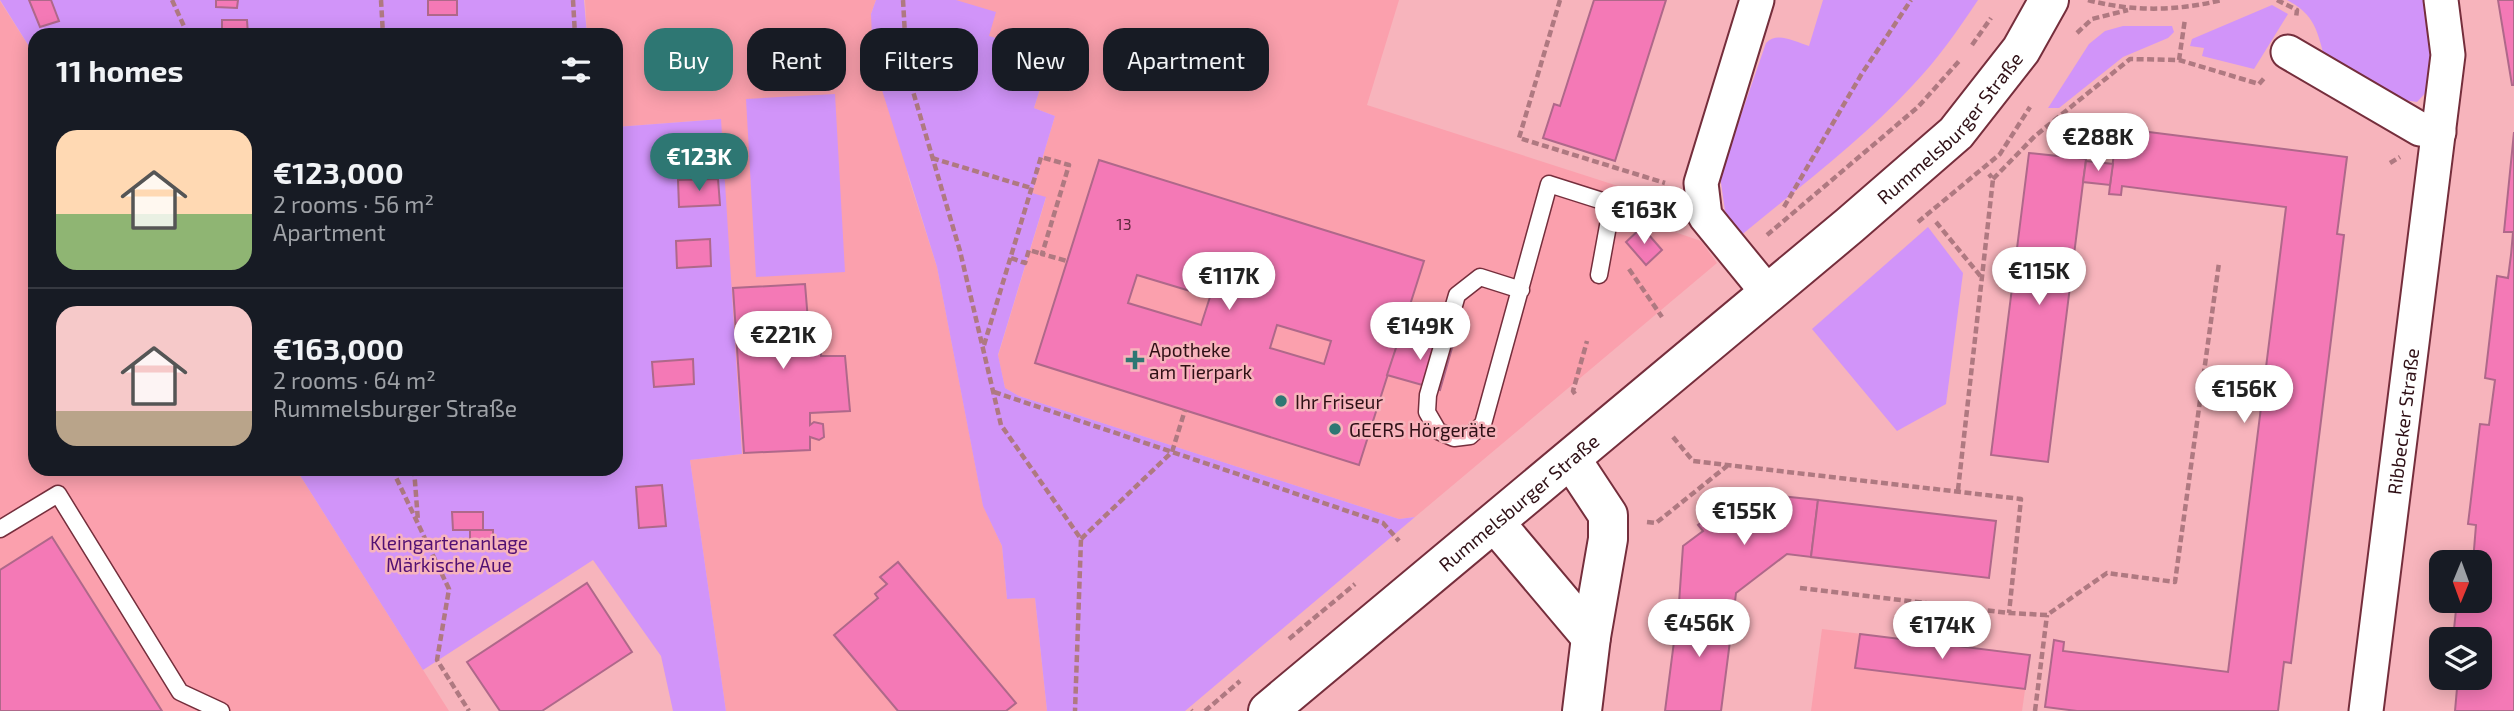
<!DOCTYPE html>
<html lang="en">
<head>
<meta charset="utf-8">
<style>
	body { margin:0; font-family:"Exo 2",sans-serif; background:#20242c; color:#f1f3f6; height:100vh; display:flex; flex-direction:column; font-size:26px; white-space:nowrap }
	* { box-sizing:border-box; margin:0 }
	p { font-size:23px; color:#9ea1a6 }
	.icon { flex:none; width:38px; height:38px; fill:none; stroke:currentColor; stroke-width:2; stroke-linecap:round; stroke-linejoin:round }
	.map { position:relative; flex:1; overflow:hidden }
	.panel { position:absolute; left:28px; top:28px; width:595px; height:448px; display:flex; flex-direction:column; background:#171b24; border-radius:21px; box-shadow:0 4px 18px #0003 }
	.panel>* { flex:none }
	.guide { position:absolute; left:644px; top:28px; width:665px; height:63px; display:flex; gap:14px }
	.needle { width:46px; rotate:181deg }
	.buttons { position:absolute; left:2429px; top:550px; display:grid; gap:14px }
	.buttons a { display:grid; place-items:center; width:63px; height:63px; border-radius:14px; background:#171b24; box-shadow:0 4px 18px #0003; font-size:35px }
	.price { position:absolute; translate:-50% -60px; padding:0 16px; border-radius:24px; background:#fff; color:#222; font-size:23px; line-height:46px; filter:drop-shadow(0 2px 4px #0008) }
	.price::after { content:''; position:absolute; left:50%; top:42px; width:21px; height:16px; margin-left:-10px; background:inherit; clip-path:polygon(0 0,100% 0,50% 100%) }
	.price.active { background:#2e7773; color:#fff }
	ul { padding:0; list-style:none }
	li { display:flex; align-items:center; gap:21px; height:175px; padding:0 28px }
	li+li { border-top:2px solid #363941 }
	li span { display:grid; place-items:center; flex:none; width:196px; height:140px; border-radius:21px; color:#555 }
	li>.icon { margin-inline-start:auto }
	span .icon { width:84px; height:84px; fill:#fffc; stroke-width:1 }
	li b { font-size:30px }
	h2 { display:flex; justify-content:space-between; align-items:center; height:84px; padding:0 28px; font-size:30px }
	.tag { padding:0 24px; border-radius:21px; background:#171b24; box-shadow:0 4px 18px #0003; font-size:24px; line-height:63px }
	.tag.active { background:#2e7773; color:#fff }
	.map>svg:first-child { display:block }
	.built { fill:#fba0ad }
	.green { fill:#d194f9 }
	.building { fill:#f479b6; stroke:#af688a; stroke-width:2; fill-rule:evenodd }
	.lines { fill:none; stroke-linecap:round; stroke-linejoin:round }
	.lane-casing { stroke:#752e3c; stroke-width:19 }
	.street-casing { stroke:#752e3c; stroke-width:37 }
	.secondary-casing { stroke:#752e3c; stroke-width:42 }
	.path { stroke:#af7981; stroke-width:4.5; stroke-dasharray:7 3.5; stroke-linecap:butt }
	.lane { stroke:#fff; stroke-width:16 }
	.street { stroke:#fff; stroke-width:33 }
	.secondary { stroke:#fff; stroke-width:38 }
	.poi-dot { fill:#2e7773; stroke:#f7b4bc; stroke-width:2.5 }
	.labels { text-anchor:middle; dominant-baseline:central; stroke-width:5; stroke-linejoin:round; paint-order:stroke }
	.number-label { font-size:16px; fill:#602a3e }
	.street-label { font-size:19px; fill:#2f1016; stroke:#f7b4bc }
	.poi-label { font-size:19px; fill:#2f1016; stroke:#f7b4bc; text-anchor:start }
	.park-label { font-size:19px; fill:#521073; stroke:#f7b4bc }
</style>
</head>
<body>
<div class="map">
<svg width="2514" height="711" viewBox="0 0 2514 711">
	<rect width="100%" height="100%" fill="#f7b4bc"/>
	<g class="built">
		<polygon points="585,0 876,0 871,14 909,179 937,267 983,505 1002,546 1007,599 1035,598 1047,711 726,711 690,460 742,454 720,119 616,127 616,35 587,35"/>
		<polygon points="956,0 1399,0 1367,105 1646,195 1672,191 1663,228 1701,241 1717,263 1415,517 1399,519 1019,396 1005,388 998,356 1046,198 1032,193 1055,116 1034,108 1051,54 988,36"/>
		<polygon points="0,1 35,56 35,469 296,469 449,711 0,711"/>
		<polygon points="1822,629 2030,655 2022,711 1811,711"/>
	</g>
	<g class="green">
		<polygon points="0,0 584,0 587,35 35,35 35,56"/>
		<polygon points="876,0 956,0 996,12 989,36 1051,54 1034,108 1055,116 1032,193 1046,197 998,355 1005,388 1019,396 1399,519 1415,517 1185,711 1047,711 1035,598 1007,599 1002,546 983,506 937,267 873,61 871,14"/>
		<path d="M1823 0H1978C1958 30 1938 59 1913 85 1861 141 1798 188 1739 237L1725 211 1720 176 1766 43C1777 31 1795 42 1809 46Z"/>
		<path d="M2287 0H2424L2433 77 2432 86 2417 102 2398 99 2323 52C2316 25 2311 13 2287 0Z"/>
		<polygon points="2272,5 2288,14 2254,69 2202,56 2204,48 2190,46 2192,39"/>
		<polygon points="2123,26 2172,26 2174,32 2168,38 2123,57 2059,108 2048,108 2089,44 2105,31"/>
		<polygon points="835,94 845,272 756,277 746,99"/>
		<polygon points="721,119 742,454 690,460 726,711 673,711 661,656 593,560 423,670 296,469 616,469 616,127"/>
		<polygon points="1928,227 1963,273 1946,404 1897,431 1812,329"/>
	</g>
	<g class="building">
		<polygon points="29,0 51,0 59,21 40,27"/>
		<polygon points="216,0 238,0 237,8 216,7"/>
		<rect x="428" y="0" width="29" height="15"/>
		<polygon points="1594,0 1666,0 1615,161 1543,138 1554,104 1560,106"/>
		<polygon points="2498,0 2514,0 2514,85 2512,85"/>
		<polygon points="222,20 247,20 248,35 222,34"/>
		<polygon points="2117,128 2347,157 2337,234 2344,235 2291,663 2284,662 2278,711 2077,711 2045,707 2054,640 2064,642 2063,651 2228,672 2286,207 2122,186 2121,195 2109,194"/>
		<polygon points="2514,132 2514,711 2455,711 2458,677 2480,677 2480,639 2453,639 2457,600 2480,600 2480,562 2473,562 2476,525 2468,524 2480,424 2489,425 2495,380 2485,378 2497,276 2508,278 2511,255 2513,232 2504,232"/>
		<polygon points="2029,153 2086,159 2048,462 1991,455"/>
		<path d="M1099 160 1424 261 1359 465 1035 363ZM1137 275 1210 297 1201 325 1128 303ZM1277 325 1331 341 1324 364 1270 348Z"/>
		<polygon points="2086,161 2113,164 2110,185 2083,182"/>
		<polygon points="718,179 720,205 679,207 678,180"/>
		<polygon points="1642,227 1662,250 1646,265 1626,242"/>
		<polygon points="710,239 711,266 677,268 676,241"/>
		<polygon points="805,284 810,345 821,345 821,356 845,356 850,411 810,413 810,425 814,422 823,424 824,437 819,440 810,437 810,450 744,453 733,288"/>
		<polygon points="1401,333 1452,348 1440,390 1387,375"/>
		<polygon points="693,359 694,384 654,387 652,362"/>
		<polygon points="662,485 666,526 639,528 636,487"/>
		<polygon points="1753,493 1818,500 1811,557 1787,554 1736,593 1734,610 1679,603 1683,546 1703,531 1698,525 1728,502 1733,508"/>
		<polygon points="1818,500 1996,521 1989,578 1811,557"/>
		<polygon points="452,512 483,512 483,530 453,530"/>
		<rect x="470" y="530" width="23" height="17"/>
		<polygon points="52,537 162,711 0,711 0,570"/>
		<polygon points="898,562 1016,703 1006,711 898,711 834,635 878,598 875,594 887,584 880,577"/>
		<polygon points="587,583 632,652 542,711 500,711 467,662"/>
		<polygon points="1679,603 1734,610 1721,711 1665,711"/>
		<polygon points="1860,634 2030,655 2025,689 1855,668"/>
	</g>
	<g class="lines">
		<defs>
			<g id="lane">
				<polyline points="1521,290 1480,277 1457,295 1428,395 1427,412 1438,431 1454,438 1470,436 1483,424 1549,184 1612,204 1599,275"/>
				<polyline points="0,529 58,494 180,692 221,711"/>
			</g>
			<g id="street">
				<polyline points="1757,0 1701,183 1705,216 1768,293"/>
				<polyline points="2288,52 2420,129 2439,132"/>
				<path id="s1" d="M2366 711 2448 55 2441 0"/>
			</g>
			<g id="secondary">
				<polyline points="1571,459 1608,515 1608,539 1591,637 1582,711"/>
				<polyline points="1495,523 1591,637"/>
				<path id="s2" d="M1268 711 1850 225 1956 133 2021 50 2049 0"/>
			</g>
		</defs>
		<use href="#lane" class="lane-casing"/>
		<use href="#street" class="street-casing"/>
		<use href="#secondary" class="secondary-casing"/>
		<g class="path">
			<polyline points="172,0 188,35"/>
			<polyline points="381,0 383,35"/>
			<polyline points="573,0 575,35"/>
			<polyline points="903,0 907,71 960,251 1001,425 1081,539 1075,711"/>
			<polyline points="1560,0 1519,138 1665,183"/>
			<path d="M2088 0C2133 12 2177 11 2222 0"/>
			<polyline points="2277,0 2297,10 2296,18"/>
			<polyline points="2077,33 2092,19 2128,10"/>
			<polyline points="1972,45 1991,18"/>
			<polyline points="2179,60 2185,19"/>
			<polyline points="932,158 1031,188"/>
			<polyline points="2390,163 2400,157"/>
			<polyline points="1993,179 2035,136 2130,59 2179,60 2259,84 2266,76"/>
			<polyline points="1784,207 1861,75 1911,0"/>
			<polyline points="1918,222 2000,154 2030,107"/>
			<polyline points="1936,222 1982,278"/>
			<polyline points="1767,235 1918,107 1960,60"/>
			<polyline points="1011,258 1025,263 1029,250 1042,254"/>
			<polyline points="1629,269 1662,317"/>
			<polyline points="984,345 1041,157 1069,165 1042,254 1067,261"/>
			<polyline points="994,392 1383,523 1399,541"/>
			<polyline points="1575,394 1573,391 1587,341"/>
			<polyline points="1673,437 1693,461 2021,499 2009,613"/>
			<polyline points="392,469 449,589 437,660 469,711"/>
			<polyline points="414,469 418,521"/>
			<polyline points="1958,490 1993,179 1989,174"/>
			<polyline points="1647,522 1656,523 1727,466"/>
			<polyline points="1081,539 1172,452 1185,410"/>
			<polyline points="1800,588 2009,613 2047,615 2107,573 2175,582 2219,263"/>
			<polyline points="1289,639 1355,584"/>
			<polyline points="1191,710 1192,711"/>
			<polyline points="1205,711 1240,681"/>
			<polyline points="2035,711 2047,615"/>
		</g>
		<use href="#lane" class="lane"/>
		<use href="#street" class="street"/>
		<use href="#secondary" class="secondary"/>
	</g>
	<g class="poi-dot">
		<path d="M1131.5 349.5h7v7h7v7h-7v7h-7v-7h-7v-7h7z"/>
		<circle cx="1281" cy="401" r="7"/>
		<circle cx="1335" cy="429" r="7"/>
	</g>
	<g class="labels">
		<g class="number-label">
			<text x="1124" y="223">13</text>
		</g>
		<g class="street-label">
			<text stroke="none"><textPath href="#s2" startOffset="898">Rummelsburger Straße</textPath></text>
			<text stroke="none"><textPath href="#s1" startOffset="292">Ribbecker Straße</textPath></text>
			<text stroke="none"><textPath href="#s2" startOffset="326">Rummelsburger Straße</textPath></text>
		</g>
		<g class="poi-label">
			<text x="1149" y="349">Apotheke<tspan x="1149" dy="22">am Tierpark</tspan></text>
			<text x="1295" y="401">Ihr Friseur</text>
			<text x="1349" y="429">GEERS Hörgeräte</text>
		</g>
		<g class="park-label">
			<text x="449" y="542">Kleingartenanlage<tspan x="449" dy="22">Märkische Aue</tspan></text>
		</g>
	</g>
</svg>
<div class="buttons">
<a><svg class="needle" viewBox="-14 -14 28 28"><path d="M0-13l5 13h-10z" fill="#e53935"/><path d="M0 13l5-13h-10z" fill="#9ea1a6"/></svg></a>
<a><svg class="icon" aria-label="layers" viewBox="0 0 24 24"><path d="M12 4l9 5-9 5-9-5zM3 14l9 5 9-5"/></svg></a>
</div>
<b class="price" style="left:2098px;top:173px">€288K</b>
<b class="price active" style="left:699px;top:193px">€123K</b>
<b class="price" style="left:1644px;top:246px">€163K</b>
<b class="price" style="left:2039px;top:307px">€115K</b>
<b class="price" style="left:1229px;top:312px">€117K</b>
<b class="price" style="left:1420px;top:362px">€149K</b>
<b class="price" style="left:783px;top:371px">€221K</b>
<b class="price" style="left:2244px;top:425px">€156K</b>
<b class="price" style="left:1744px;top:547px">€155K</b>
<b class="price" style="left:1699px;top:659px">€456K</b>
<b class="price" style="left:1942px;top:661px">€174K</b>
<div class="guide">
<a class="tag active">Buy</a>
<a class="tag">Rent</a>
<a class="tag">Filters</a>
<a class="tag">New</a>
<a class="tag">Apartment</a>
</div>
<section class="panel">
<h2>11 homes<svg class="icon" aria-label="filters" viewBox="0 0 24 24"><path d="M4 7h16M4 17h16"/><circle cx="9" cy="7" r="2"/><circle cx="15" cy="17" r="2"/></svg></h2>
<ul>
<li><span style="background:linear-gradient(#ffd9b3 60%,#8fb573 0)"><svg class="icon" aria-label="home" viewBox="0 0 24 24"><path d="M3 11l9-7 9 7M6 9v11h12V9"/></svg></span><div><b>€123,000</b><p>2 rooms · 56 m²</p><p>Apartment</p></div></li>
<li><span style="background:linear-gradient(#f6c9c9 75%,#b9a48a 0)"><svg class="icon" aria-label="home" viewBox="0 0 24 24"><path d="M3 11l9-7 9 7M6 9v11h12V9"/></svg></span><div><b>€163,000</b><p>2 rooms · 64 m²</p><p>Rummelsburger Straße</p></div></li>
</ul>
</section>
</div>
</body>
</html>
